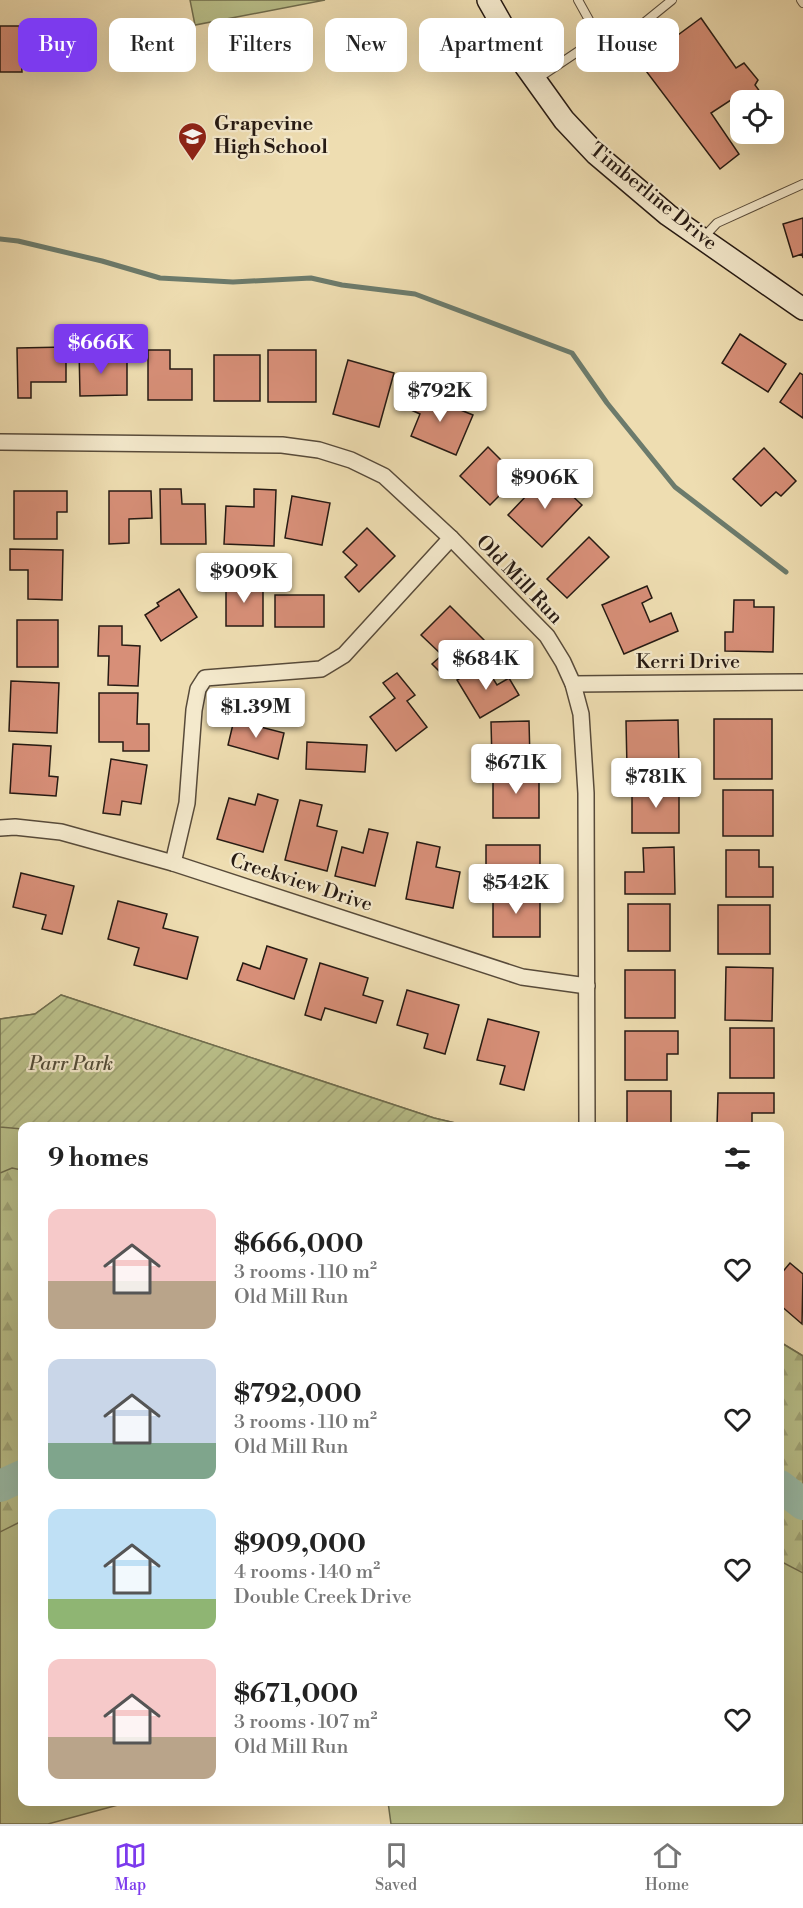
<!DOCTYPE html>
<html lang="en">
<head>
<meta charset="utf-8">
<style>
	body { margin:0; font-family:"Libre Bodoni",serif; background:#f6f6f6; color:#222; height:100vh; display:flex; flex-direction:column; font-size:22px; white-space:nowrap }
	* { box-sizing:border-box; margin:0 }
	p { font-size:20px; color:#767676 }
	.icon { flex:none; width:33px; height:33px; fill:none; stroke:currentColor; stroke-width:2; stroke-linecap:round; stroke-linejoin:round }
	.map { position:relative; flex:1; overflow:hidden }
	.sheet { position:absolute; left:18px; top:1122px; width:766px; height:684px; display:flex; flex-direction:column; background:#fff; border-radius:12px; box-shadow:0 6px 24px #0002 }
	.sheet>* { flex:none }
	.top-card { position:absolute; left:18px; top:18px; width:768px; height:54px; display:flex; gap:12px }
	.buttons { position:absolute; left:730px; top:90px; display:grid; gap:12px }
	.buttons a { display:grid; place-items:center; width:54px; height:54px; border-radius:12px; background:#fff; box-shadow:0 6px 24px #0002; font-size:30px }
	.price { position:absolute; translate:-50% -51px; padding:0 14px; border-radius:6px; background:#fff; color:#222; font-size:20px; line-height:39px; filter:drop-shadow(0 2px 3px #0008) }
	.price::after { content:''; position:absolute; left:50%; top:36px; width:18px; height:14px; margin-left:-9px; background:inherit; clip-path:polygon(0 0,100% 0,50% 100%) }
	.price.selected { background:#7c3aed; color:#fff }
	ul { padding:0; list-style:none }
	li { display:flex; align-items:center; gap:18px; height:150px; padding:0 30px }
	li span { display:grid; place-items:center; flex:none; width:168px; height:120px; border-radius:12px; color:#555 }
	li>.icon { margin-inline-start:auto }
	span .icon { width:72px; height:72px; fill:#fffc; stroke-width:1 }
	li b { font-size:26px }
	h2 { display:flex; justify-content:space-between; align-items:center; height:72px; padding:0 30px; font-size:26px }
	.chip { padding:0 21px; border-radius:12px; background:#fff; box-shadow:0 6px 24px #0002; font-size:21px; line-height:54px }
	.chip.selected { background:#7c3aed; color:#fff }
	.menu { display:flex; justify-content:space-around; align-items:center; height:84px; border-top:2px solid #e0e0e0; background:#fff; font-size:16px; color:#767676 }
	.menu a { display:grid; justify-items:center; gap:3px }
	.menu .selected { color:#7c3aed }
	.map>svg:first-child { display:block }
	.green { fill:#bac08a; stroke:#706d4e; stroke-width:1.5 }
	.forest { fill:url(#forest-firs); stroke:#706d4e; stroke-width:1.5 }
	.garden { fill:url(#garden-furrows); stroke:#706d4e; stroke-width:1.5 }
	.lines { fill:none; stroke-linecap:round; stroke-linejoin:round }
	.stream { stroke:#6c7b6c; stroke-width:5 }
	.river { stroke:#9abca8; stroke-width:32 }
	.building { fill:#d78f78; stroke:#261a13; stroke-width:1.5 }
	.lane-casing { stroke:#584b3a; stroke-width:10 }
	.street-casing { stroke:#584b3a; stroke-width:18 }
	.secondary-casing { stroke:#261a13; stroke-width:24 }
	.lane { stroke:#f4e9cc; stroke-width:8 }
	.street { stroke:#f4e9cc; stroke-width:15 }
	.secondary { stroke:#f4e9cc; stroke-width:21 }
	.labels { text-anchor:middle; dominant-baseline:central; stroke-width:4.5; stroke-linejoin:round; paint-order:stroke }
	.poi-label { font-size:20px; font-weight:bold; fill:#261a13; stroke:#f4e9cc; text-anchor:start }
	.street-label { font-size:20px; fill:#261a13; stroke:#f4e9cc }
	.park-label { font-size:20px; font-style:italic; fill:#524c37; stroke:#f4e9cc }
</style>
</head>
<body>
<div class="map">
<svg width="803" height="1824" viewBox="0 0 803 1824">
	<defs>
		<pattern id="forest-firs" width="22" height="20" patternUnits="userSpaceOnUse" patternTransform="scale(1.5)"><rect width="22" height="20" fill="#bac08a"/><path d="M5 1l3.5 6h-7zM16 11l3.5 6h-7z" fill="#a0a476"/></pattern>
		<pattern id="garden-furrows" width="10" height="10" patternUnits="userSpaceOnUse" patternTransform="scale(1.5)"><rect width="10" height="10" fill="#bac08a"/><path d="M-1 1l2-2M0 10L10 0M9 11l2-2" fill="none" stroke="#a0a476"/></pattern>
	</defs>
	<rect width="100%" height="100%" fill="#eeddb1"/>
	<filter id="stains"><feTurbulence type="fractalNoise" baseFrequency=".00333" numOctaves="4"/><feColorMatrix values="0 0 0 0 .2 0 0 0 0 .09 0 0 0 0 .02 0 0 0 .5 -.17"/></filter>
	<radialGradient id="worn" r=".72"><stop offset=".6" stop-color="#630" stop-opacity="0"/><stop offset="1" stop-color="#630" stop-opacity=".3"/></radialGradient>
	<g class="green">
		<polygon points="190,0 325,0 195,25"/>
		<polygon points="61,995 434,1118 468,1126 22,1126 22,1802 129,1802 48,1824 0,1824 0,1019 35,1014"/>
		<polygon points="780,1342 803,1356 803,1824 391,1824 388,1802 780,1802"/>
	</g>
	<g class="forest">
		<polygon points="12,1168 22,1170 22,1521 0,1532 0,1173"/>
		<polygon points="780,1342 803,1356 803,1573 780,1561"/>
	</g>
	<polygon class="garden" points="61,995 434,1118 468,1126 22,1126 22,1129 0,1127 0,1019 35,1014"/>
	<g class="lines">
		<polyline class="stream" points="0,239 18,241 102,261 160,278 233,282 311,278 342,285 415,294 572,353 607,403 675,487 786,572"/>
		<g class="river">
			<polyline points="0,1486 22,1476"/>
			<polyline points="780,1486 803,1504"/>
		</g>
	</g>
	<g class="building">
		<polygon points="701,18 736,68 744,63 758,80 755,85 766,100 741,101 737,96 711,113 739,154 720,169 640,63"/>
		<polygon points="0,26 19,26 22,72 0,72"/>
		<polygon points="803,218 803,258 802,254 793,257 783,224"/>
		<polygon points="740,334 786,364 768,392 722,363"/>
		<polygon points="66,347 66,382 31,382 31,398 18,398 17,348"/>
		<polygon points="79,348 103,348 103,362 127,361 127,395 80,396"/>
		<polygon points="148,350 170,350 170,369 192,369 192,400 148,400"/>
		<rect x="268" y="350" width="48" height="52"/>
		<rect x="214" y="355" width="46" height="46"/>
		<polygon points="348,360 394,373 379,427 333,414"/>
		<polygon points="800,373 803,375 803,418 780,402"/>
		<polygon points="416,392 473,415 456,455 411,436 420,414 409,409"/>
		<polygon points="488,447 518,477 490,505 460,476"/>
		<polygon points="764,448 796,481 781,496 776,492 761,506 733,479"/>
		<polygon points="548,473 582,505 542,547 508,515"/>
		<polygon points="160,489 181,489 182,504 205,504 206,544 161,544"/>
		<polygon points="254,489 276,490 274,546 224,544 226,506 254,507"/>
		<polygon points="14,491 67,491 67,512 57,512 57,539 14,539"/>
		<polygon points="109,491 151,491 152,518 129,519 129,543 109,544"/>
		<polygon points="292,496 330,503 322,545 285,538"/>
		<polygon points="367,528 395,556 359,592 345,577 357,565 343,552"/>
		<polygon points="589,537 609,557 567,598 547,579"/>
		<polygon points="10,549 63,550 62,600 28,599 28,570 10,570"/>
		<rect x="226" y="582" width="37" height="44"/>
		<polygon points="647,586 652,598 642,603 650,622 671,613 678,631 624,654 602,605"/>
		<polygon points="179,589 197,617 161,641 145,615 159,606 157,603"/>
		<rect x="275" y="595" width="49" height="32"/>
		<polygon points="734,600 754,600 754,607 774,607 773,652 725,651 725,632 733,632"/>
		<polygon points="450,606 484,640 446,678 432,664 442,655 421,635"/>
		<rect x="17" y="620" width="41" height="47"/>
		<polygon points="99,626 122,626 122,645 140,646 138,686 108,685 109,656 98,656"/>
		<polygon points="484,664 497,685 509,678 519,695 480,718 457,680"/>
		<polygon points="397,673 415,695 407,701 427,727 396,751 370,717 395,698 383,683"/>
		<polygon points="11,681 59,683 57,733 9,731"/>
		<polygon points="99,693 138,693 137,724 149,724 149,751 123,751 123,742 99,742"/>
		<rect x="714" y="719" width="58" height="60"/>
		<polygon points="234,720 284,733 278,759 228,745"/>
		<polygon points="678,720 679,766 627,768 626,721"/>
		<polygon points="529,721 530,760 492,761 491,722"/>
		<polygon points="307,742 367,745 365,772 306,769"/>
		<polygon points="13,744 51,746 49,776 58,777 56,796 10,793"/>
		<polygon points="111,759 147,765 141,804 122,801 120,815 103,813"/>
		<rect x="493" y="772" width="46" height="46"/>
		<rect x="632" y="785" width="47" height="48"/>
		<rect x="723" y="790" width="50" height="46"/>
		<polygon points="258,794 278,800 263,852 217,839 229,798 255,805"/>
		<polygon points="300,800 322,805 317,826 337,831 327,871 285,860"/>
		<polygon points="369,829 388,833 375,886 335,876 342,847 363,853"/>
		<polygon points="417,842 440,847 436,867 460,872 453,908 406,899"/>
		<polygon points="486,845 540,845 540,887 511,887 511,867 486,867"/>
		<polygon points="674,847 675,894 625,894 625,872 644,872 643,848"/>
		<polygon points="726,850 759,850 759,867 773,867 773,897 726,897"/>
		<polygon points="21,873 74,886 62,934 42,929 46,915 13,907"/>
		<rect x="493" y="894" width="47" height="43"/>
		<polygon points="118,901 167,914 163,928 198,937 187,979 134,965 139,948 108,939"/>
		<rect x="628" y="904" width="42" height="47"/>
		<rect x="718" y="905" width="52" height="49"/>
		<polygon points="267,946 307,959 294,999 237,980 243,963 260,969"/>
		<polygon points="320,963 368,978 363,995 383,1001 376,1023 325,1008 321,1020 305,1015"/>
		<polygon points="726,967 773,968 772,1021 725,1020"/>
		<rect x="625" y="970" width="50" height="48"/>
		<polygon points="407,990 459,1005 445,1054 424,1048 428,1034 397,1025"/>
		<polygon points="488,1019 539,1032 524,1090 500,1084 505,1066 477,1060"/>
		<rect x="730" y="1028" width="44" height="50"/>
		<polygon points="625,1031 678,1031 678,1054 667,1054 667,1080 625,1080"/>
		<rect x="627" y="1091" width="44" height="35"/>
		<polygon points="718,1093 774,1093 774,1113 752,1113 752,1126 717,1126"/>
		<polygon points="790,1263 803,1274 802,1324 780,1305 780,1275"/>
	</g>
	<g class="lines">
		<defs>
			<g id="lane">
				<polyline points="578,0 599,38"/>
				<polyline points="801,0 803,3"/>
				<polyline points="537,79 604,34 640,26 672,0"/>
				<polyline points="703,238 717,223 803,184"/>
			</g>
			<g id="street">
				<polyline points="0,442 282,445 319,450 351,460 384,476 451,538 547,636 563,662 573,684 581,714 586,793 587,1126"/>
				<polyline points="573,684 803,682"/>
				<polyline points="0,828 15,827 61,832 173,863 522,977 587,986"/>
				<polyline points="173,863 187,803 194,710 198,689 205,678 321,669 344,655 451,538"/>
			</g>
			<polyline id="secondary" points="488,0 526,67 564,120 596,154 668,215 803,309"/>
		</defs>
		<use href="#lane" class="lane-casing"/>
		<use href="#street" class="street-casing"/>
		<use href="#secondary" class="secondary-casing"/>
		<use href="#lane" class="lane"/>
		<use href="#street" class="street"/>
		<use href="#secondary" class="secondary"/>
	</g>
	<defs>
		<symbol id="school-pin" viewBox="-11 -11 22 30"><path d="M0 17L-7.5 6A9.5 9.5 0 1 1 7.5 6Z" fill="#8f2418" stroke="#f4e9cc"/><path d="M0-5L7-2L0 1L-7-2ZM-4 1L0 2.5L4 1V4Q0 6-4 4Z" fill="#fff"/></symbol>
	</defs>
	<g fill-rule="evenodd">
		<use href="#school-pin" x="176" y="120" width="33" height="45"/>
	</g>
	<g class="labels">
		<g class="poi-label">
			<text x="214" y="124">Grapevine<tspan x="214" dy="23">High School</tspan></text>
		</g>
		<g class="street-label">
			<text transform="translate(653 197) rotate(39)">Timberline Drive</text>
			<text transform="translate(519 580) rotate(46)">Old Mill Run</text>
			<text x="688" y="662">Kerri Drive</text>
			<text transform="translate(301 883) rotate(18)">Creekview Drive</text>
		</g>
		<g class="park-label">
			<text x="71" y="1064">Parr Park</text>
		</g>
	</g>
	<rect width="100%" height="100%" filter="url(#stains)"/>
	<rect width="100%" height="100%" fill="url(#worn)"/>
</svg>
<div class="buttons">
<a><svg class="icon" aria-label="locate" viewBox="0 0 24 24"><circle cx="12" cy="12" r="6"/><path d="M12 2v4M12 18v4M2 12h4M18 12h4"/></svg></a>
</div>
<b class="price selected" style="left:101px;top:375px">$666K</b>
<b class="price" style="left:440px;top:423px">$792K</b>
<b class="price" style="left:545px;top:510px">$906K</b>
<b class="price" style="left:244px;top:604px">$909K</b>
<b class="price" style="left:486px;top:691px">$684K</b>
<b class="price" style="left:256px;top:739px">$1.39M</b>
<b class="price" style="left:516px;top:795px">$671K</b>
<b class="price" style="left:656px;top:809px">$781K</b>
<b class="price" style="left:516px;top:915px">$542K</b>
<div class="top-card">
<a class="chip selected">Buy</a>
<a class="chip">Rent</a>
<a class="chip">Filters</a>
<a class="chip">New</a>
<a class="chip">Apartment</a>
<a class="chip">House</a>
</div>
<section class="sheet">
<h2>9 homes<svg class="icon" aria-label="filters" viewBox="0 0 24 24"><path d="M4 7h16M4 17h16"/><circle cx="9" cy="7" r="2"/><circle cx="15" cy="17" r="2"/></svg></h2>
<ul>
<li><span style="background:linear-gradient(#f6c9c9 60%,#b9a48a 0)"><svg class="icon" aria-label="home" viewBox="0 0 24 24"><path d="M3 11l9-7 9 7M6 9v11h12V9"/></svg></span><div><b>$666,000</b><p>3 rooms · 110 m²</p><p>Old Mill Run</p></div><svg class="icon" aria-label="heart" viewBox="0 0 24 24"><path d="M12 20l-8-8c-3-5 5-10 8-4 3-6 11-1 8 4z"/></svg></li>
<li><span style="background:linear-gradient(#c9d6e8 70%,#7fa58c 0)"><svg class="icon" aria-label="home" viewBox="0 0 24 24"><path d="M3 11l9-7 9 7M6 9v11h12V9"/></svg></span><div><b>$792,000</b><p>3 rooms · 110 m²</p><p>Old Mill Run</p></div><svg class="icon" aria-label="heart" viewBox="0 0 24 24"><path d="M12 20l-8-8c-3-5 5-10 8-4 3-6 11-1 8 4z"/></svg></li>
<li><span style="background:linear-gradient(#bfe0f5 75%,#8fb573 0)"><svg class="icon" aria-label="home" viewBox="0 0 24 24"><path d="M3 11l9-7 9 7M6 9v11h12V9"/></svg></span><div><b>$909,000</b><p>4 rooms · 140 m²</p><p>Double Creek Drive</p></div><svg class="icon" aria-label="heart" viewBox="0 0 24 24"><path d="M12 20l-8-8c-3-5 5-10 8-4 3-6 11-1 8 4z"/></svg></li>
<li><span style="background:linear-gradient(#f6c9c9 65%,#b9a48a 0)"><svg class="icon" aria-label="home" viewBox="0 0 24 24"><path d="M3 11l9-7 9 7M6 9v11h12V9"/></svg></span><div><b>$671,000</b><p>3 rooms · 107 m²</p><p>Old Mill Run</p></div><svg class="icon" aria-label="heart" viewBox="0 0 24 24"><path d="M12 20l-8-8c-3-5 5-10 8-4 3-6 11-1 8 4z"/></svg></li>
</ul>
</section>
</div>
<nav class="menu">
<a class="selected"><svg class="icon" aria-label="map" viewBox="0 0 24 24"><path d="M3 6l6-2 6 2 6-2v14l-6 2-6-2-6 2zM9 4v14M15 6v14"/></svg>Map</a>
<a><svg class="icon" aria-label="saved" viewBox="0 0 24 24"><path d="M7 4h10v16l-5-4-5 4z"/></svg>Saved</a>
<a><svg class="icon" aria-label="home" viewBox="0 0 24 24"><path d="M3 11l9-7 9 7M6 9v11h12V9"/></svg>Home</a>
</nav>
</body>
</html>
